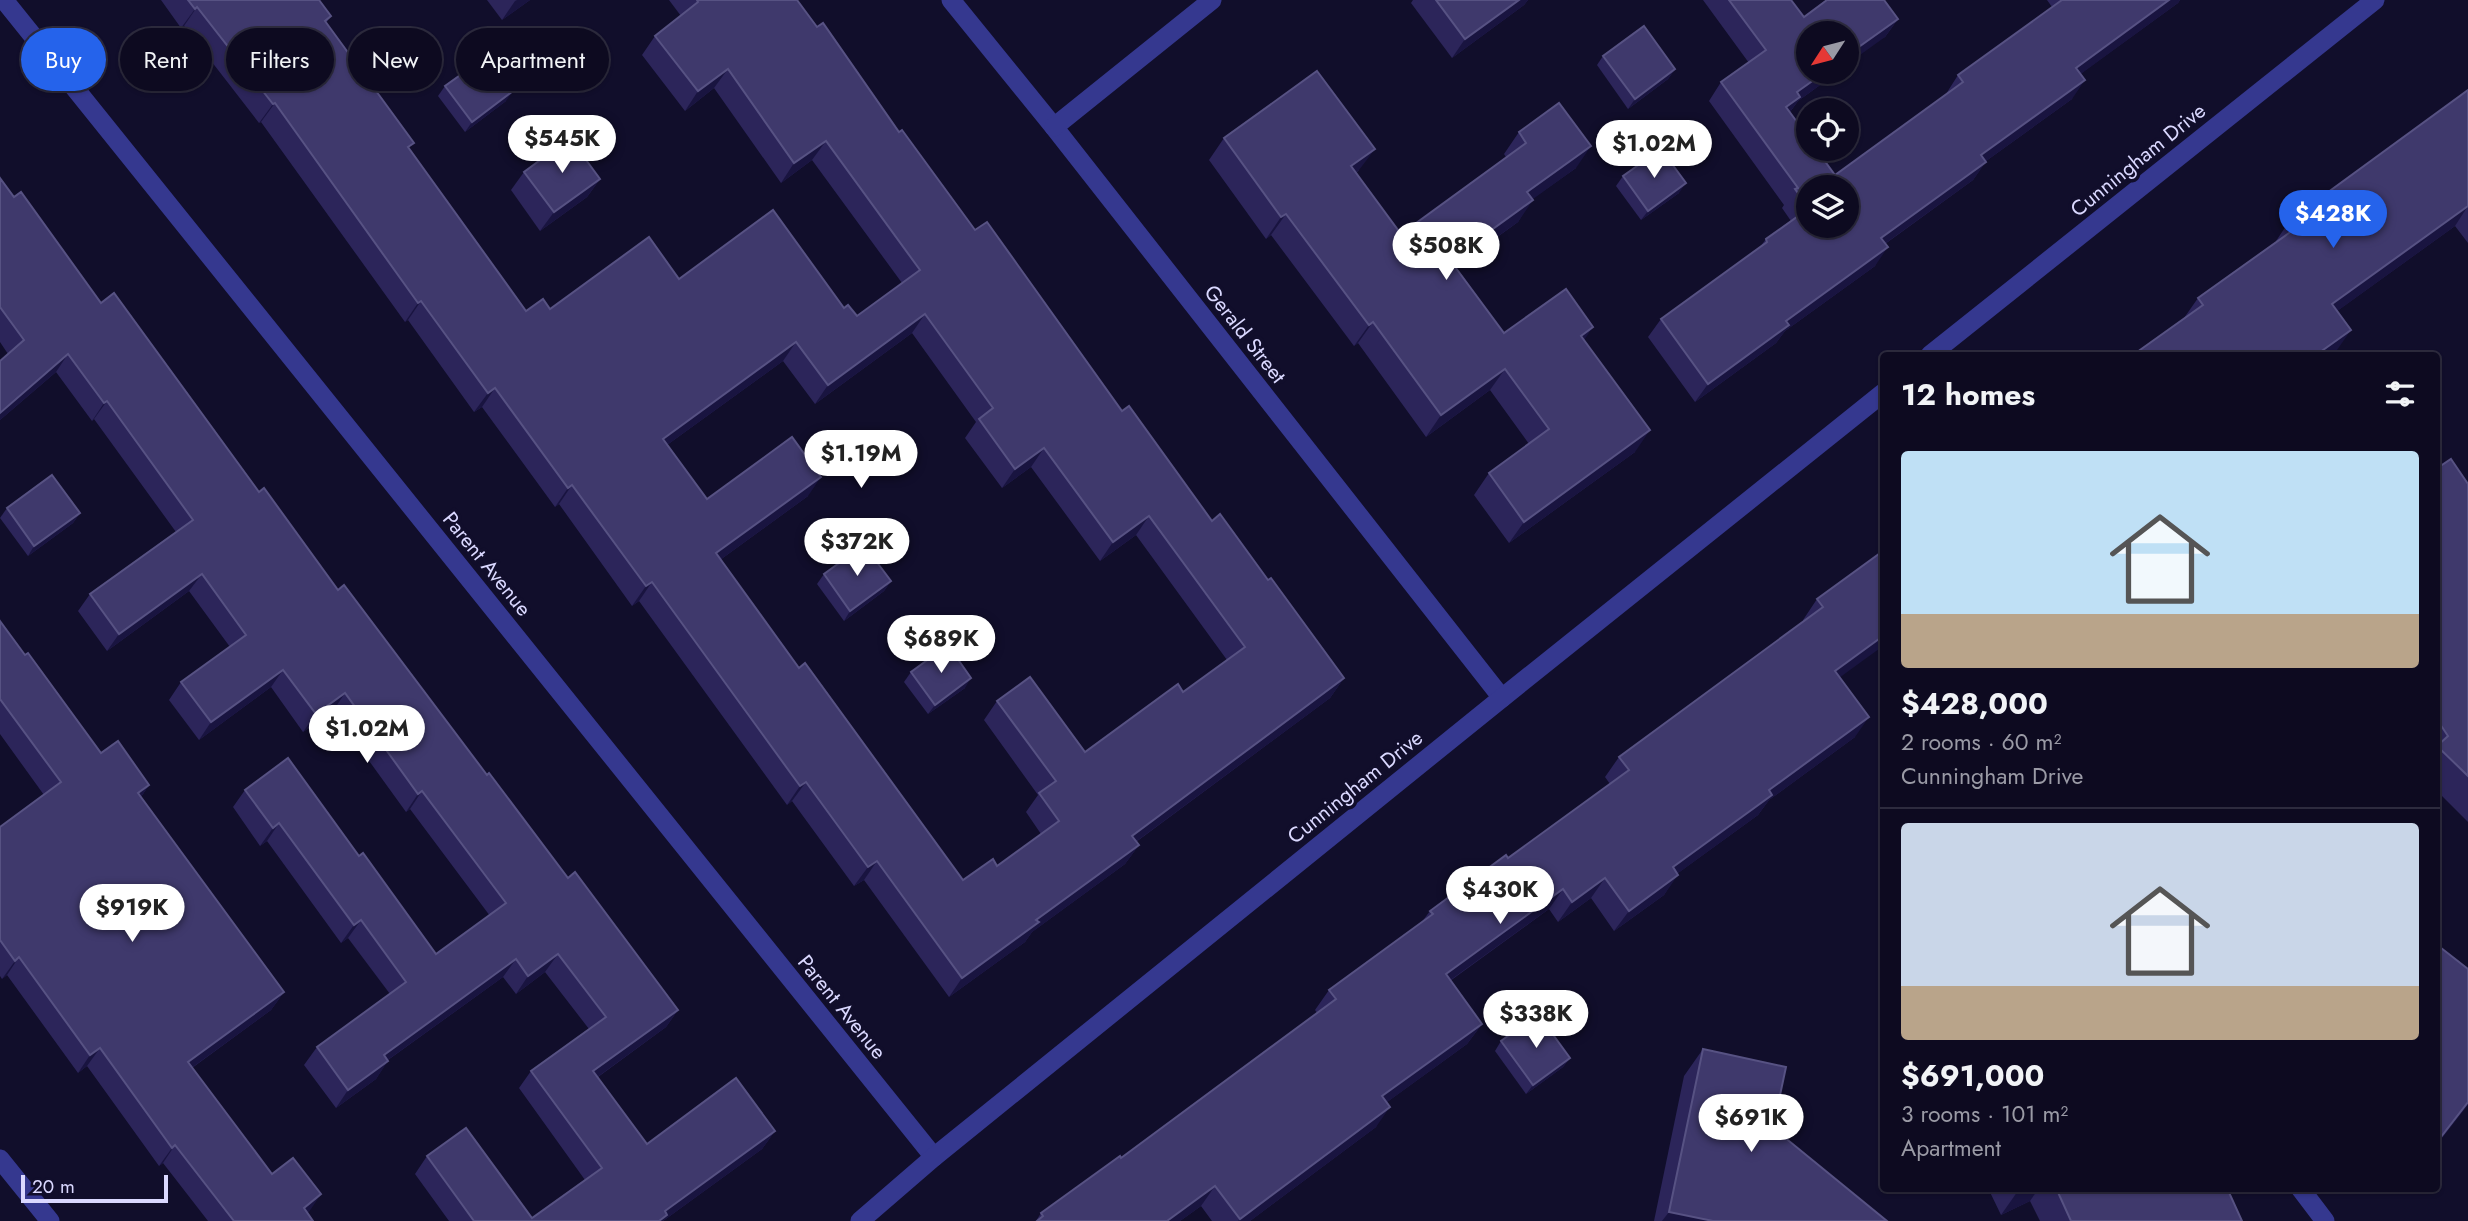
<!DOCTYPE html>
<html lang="en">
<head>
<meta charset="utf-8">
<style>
	body { margin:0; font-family:Jost,sans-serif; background:#1b182d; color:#f1f3f6; height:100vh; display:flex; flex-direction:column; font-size:26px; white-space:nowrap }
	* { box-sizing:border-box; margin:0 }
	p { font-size:23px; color:#9a9aa5 }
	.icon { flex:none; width:38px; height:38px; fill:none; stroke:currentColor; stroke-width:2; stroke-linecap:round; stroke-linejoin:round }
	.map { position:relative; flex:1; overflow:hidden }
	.panel { position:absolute; left:1880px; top:352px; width:560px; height:840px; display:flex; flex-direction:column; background:#0d0a20; border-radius:7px; box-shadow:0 2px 5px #0004,0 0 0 2px #2d2b3e }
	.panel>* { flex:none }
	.top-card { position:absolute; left:21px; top:28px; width:665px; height:63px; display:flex; gap:14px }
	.needle { width:46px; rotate:234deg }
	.controls { position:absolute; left:1796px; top:21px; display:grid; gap:14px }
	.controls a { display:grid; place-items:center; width:63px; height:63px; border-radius:50%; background:#0d0a20; box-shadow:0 2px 5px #0004,0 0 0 2px #2d2b3e; font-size:35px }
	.scale { position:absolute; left:21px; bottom:18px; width:147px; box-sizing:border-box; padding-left:7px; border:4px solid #dad8ff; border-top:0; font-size:19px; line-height:24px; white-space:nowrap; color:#dad8ff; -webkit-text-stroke:5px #110e2b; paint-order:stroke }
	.price { position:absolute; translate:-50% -60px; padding:0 16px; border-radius:24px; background:#fff; color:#222; font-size:23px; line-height:46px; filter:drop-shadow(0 2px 4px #0008) }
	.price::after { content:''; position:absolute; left:50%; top:42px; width:21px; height:16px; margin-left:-10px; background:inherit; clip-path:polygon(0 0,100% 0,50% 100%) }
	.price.selected { background:#2563eb; color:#fff }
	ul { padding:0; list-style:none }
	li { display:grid; align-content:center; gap:14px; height:371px; padding:0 21px }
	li+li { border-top:2px solid #2d2b3e }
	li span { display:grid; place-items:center; height:217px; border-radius:7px; color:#555 }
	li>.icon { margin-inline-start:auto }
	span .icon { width:126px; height:126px; fill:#fffc; stroke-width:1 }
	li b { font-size:30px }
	h2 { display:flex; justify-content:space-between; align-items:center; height:84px; padding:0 21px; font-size:30px }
	.chip { padding:0 24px; border-radius:32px; background:#0d0a20; box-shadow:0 2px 5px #0004,0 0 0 2px #2d2b3e; font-size:24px; line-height:63px }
	.chip.selected { background:#2563eb; color:#fff }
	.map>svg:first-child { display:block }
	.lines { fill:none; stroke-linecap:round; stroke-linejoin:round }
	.minor { stroke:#35388f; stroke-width:19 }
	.wall { fill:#2c255a; fill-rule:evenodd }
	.shaded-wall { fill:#191440 }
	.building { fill:#3f396c; stroke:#575283; stroke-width:2; fill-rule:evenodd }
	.labels { text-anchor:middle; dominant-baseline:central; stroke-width:7; stroke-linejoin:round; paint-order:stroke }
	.street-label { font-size:21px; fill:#dad8ff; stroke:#110e2b }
</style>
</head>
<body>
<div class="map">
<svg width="2468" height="1221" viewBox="0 0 2468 1221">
	<rect width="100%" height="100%" fill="#110e2b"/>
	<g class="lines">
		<g class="minor">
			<polyline points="4,0 934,1157"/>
			<polyline points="951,0 1054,127 1502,698"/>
			<polyline points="1054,127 1212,0"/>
			<polyline points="1930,355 2375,0"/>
			<polyline points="0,1159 50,1221"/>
			<polyline points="2300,1188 2325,1221"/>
			<polyline points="860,1221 934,1157 1502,698 1883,393"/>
		</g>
	</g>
	<g class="wall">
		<path d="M161 0H319L331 16 326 23 409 149 526 311 550 309 679 279 844 308 857 316 902 283 812 160 781 183 714 88 685 111 642 55 655 36 681 16 669 0H797L975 230 1212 521 1268 580 1344 678 1330 698 1136 842 1139 845 1125 864 1032 932 1025 942 949 997 864 880 854 886 792 801 787 805 639 601 632 606 559 504 555 507 482 407 474 412 408 320 405 322 261 122 259 123 184 26 181 28ZM912 333 976 422 965 438 1002 488 1031 467 1100 561 1136 535 1227 660 1183 692 1085 752 997 701 984 720 1038 795 1026 812 1041 834 997 866 963 880 799 668 720 560 808 496 707 499 667 445 783 361 815 404Z"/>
		<polygon points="487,0 530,0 502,20"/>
		<polygon points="1413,0 1528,0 1524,5 1452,58 1411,3"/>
		<path d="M1703 0H1791L1804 17 1898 19 1885 37 1808 72H1838L1798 101 1790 112 1835 175 1946 94 1958 75 2052 7 2047 0H2180L2178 3 2080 74 2072 99 1986 161 1973 180 1885 244 1875 266 1785 331 1776 343 1695 402 1648 337 1661 319 1760 247 1766 239 1791 221 1782 208 1784 205 1709 101 1721 82 1749 63ZM1808 187 1846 226H1808Z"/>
		<polygon points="1603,56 1675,69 1668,79 1628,109 1597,65"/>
		<polygon points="445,86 506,101 465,132 438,96"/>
		<polygon points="2468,90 2468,243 2455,226 2337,311 2337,350 2184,318 2198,298 2277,241 2276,241 2290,220"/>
		<polygon points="1519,132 1576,168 1532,199 1518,222 1456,267 1504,333 1584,340 1635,452 1509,543 1474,495 1489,473 1529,444 1490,390 1426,437 1358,343 1354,346 1271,235 1266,239 1209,160 1224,138 1359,170 1356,173 1401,234 1506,157 1504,154"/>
		<polygon points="524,172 600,179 587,197 540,231 511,190"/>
		<polygon points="1623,176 1679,193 1641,220 1616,186"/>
		<polygon points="0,178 14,197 101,303 259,492 568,878 678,1010 666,1027 598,1077 647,1144 775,1131 762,1149 663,1221 449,1221 415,1174 427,1156 532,1218 585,1180 519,1088 531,1071 589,1029 545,972 516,994 503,977 388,1060 376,1079 336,1108 304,1065 317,1047 390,994 348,938 341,943 267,841 260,846 233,807 245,790 359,856 436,954 490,916 410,809 406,812 333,711 303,732 271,687 199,740 169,700 181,682 230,647 189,591 107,651 78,611 90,594 176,532 94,419 92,421 56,372 0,420 0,361 8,354 0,342"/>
		<polygon points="2436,469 2468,484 2468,822 2436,790"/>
		<polygon points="7,508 80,513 73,523 28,556 0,518"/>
		<polygon points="1883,551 1840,677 1855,737 1769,800 1758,815 1678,873 1664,895 1614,931 1591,898 1558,922 1549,909 1450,981 1482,1024 1467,1044 1387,1102 1376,1127 1250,1221 1212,1221 1201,1206 1180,1221 1036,1221 1041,1213 1121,1158 1317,1013 1315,1010 1329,990 1421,923 1430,911 1508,858 1610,784 1605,777 1619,757 1804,621 1803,620 1817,599"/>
		<polygon points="824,574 891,581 884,591 844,621 817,584"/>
		<polygon points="0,621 25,655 101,753 149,785 141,797 284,992 271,1010 192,1068 272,1174 308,1213 313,1221 208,1221 163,1163 159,1166 87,1066 78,1073 7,975 2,979 0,976 0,827 44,795 0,734"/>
		<polygon points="911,672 965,688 928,714 904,682"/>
		<polygon points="1501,1041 1570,1058 1563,1067 1526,1094 1495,1051"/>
		<polygon points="1703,1049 1773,1128 1887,1221 1654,1221 1684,1076"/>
		<polygon points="1988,1188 2227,1188 2242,1221 2040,1221 2030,1201 2001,1215"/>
	</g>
	<g class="shaded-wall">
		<polygon points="517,0 530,0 502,20 515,1"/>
		<polygon points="1519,0 1528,0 1524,5 1452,58 1465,39"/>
		<polygon points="2169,0 2180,0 2178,3 2063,87 2076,68"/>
		<polygon points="197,7 184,26 181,28 195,9"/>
		<polygon points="1898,19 1885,37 1846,65 1846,56"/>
		<polygon points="728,69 714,88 685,111 698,91"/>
		<polygon points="1675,69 1668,79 1628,109 1635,99"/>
		<polygon points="1825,72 1838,72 1798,101 1787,116 1773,126 1797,92"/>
		<polygon points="2085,80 2072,99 1968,174 1981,155"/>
		<polygon points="513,91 506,101 465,132 472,122"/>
		<polygon points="275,103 261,122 259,123 273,104"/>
		<polygon points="826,141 812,160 781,183 794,163"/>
		<polygon points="1591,146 1576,168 1512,214 1527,192"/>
		<polygon points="1375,149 1359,170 1335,188 1351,166"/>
		<polygon points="1986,162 1973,180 1868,256 1881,238"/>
		<polygon points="600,179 587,197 540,231 554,212"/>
		<polygon points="1686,183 1679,193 1641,220 1648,211"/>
		<polygon points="1533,200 1518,222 1435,281 1450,260"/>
		<polygon points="2468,206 2455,226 2318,325 2332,304"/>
		<polygon points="1286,214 1271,235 1266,239 1281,217"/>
		<polygon points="1888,247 1875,266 1785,331 1776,343 1695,402 1708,384 1786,321"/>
		<polygon points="421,301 408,320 405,322 418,303"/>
		<polygon points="925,314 912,333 815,404 828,385"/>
		<polygon points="1373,322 1358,343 1354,346 1369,325"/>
		<polygon points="1593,327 1578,349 1581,336"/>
		<polygon points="2351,330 2337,350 2330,355 2316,355"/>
		<polygon points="796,342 783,361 649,458 663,439"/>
		<polygon points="68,354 56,372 0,420 0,413"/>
		<polygon points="1505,369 1490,390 1426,437 1441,415"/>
		<polygon points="495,388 482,407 474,412 488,393"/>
		<polygon points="107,401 94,419 92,421 104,403"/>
		<polygon points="1650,430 1635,452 1509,543 1524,522"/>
		<polygon points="1044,448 1031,467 1002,488 1015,469"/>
		<polygon points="821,477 808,496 702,573 716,553"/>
		<polygon points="572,485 559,504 555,507 568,488"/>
		<polygon points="80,513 73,523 28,556 34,546"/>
		<polygon points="1149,516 1136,535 1100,561 1113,542"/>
		<polygon points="202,574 189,591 107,651 119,634"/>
		<polygon points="891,581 884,591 844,621 850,611"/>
		<polygon points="652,582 639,601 632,606 646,586"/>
		<polygon points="1883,636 1883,646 1821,691 1835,671"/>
		<polygon points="283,670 271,687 199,740 211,722"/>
		<polygon points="971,678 965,688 928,714 935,705"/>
		<polygon points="1344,678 1330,698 1118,855 1132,836"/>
		<polygon points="345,693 333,711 303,732 316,714"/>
		<polygon points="1869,717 1855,737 1769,800 1758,815 1659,887 1673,867 1769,790"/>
		<polygon points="806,782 792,801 787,805 800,786"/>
		<polygon points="149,785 137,803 138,793"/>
		<polygon points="422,791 410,809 406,812 418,794"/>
		<polygon points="279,823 267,841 260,846 273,828"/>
		<polygon points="1139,845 1125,864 1032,932 1025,942 949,997 962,978 1036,920"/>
		<polygon points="877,861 864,880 854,886 868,867"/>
		<polygon points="1678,875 1664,895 1614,931 1629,911"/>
		<polygon points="1605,878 1591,898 1558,922 1572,902"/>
		<polygon points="1563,889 1549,909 1431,994 1446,974"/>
		<polygon points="361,920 348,938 341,943 354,925"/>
		<polygon points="558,954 545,972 516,994 528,976"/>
		<polygon points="19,957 7,975 2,979 15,961"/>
		<polygon points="516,959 503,977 371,1072 384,1055"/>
		<polygon points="284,992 271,1010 175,1080 188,1062"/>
		<polygon points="678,1010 666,1027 581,1089 593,1071"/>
		<polygon points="1482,1024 1467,1044 1368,1116 1382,1096"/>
		<polygon points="100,1048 87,1066 78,1073 90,1055"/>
		<polygon points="1570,1058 1563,1067 1526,1094 1533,1085"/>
		<polygon points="388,1061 376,1079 336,1108 348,1090"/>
		<polygon points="2468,1102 2468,1105 2436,1146 2436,1143"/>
		<polygon points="1390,1107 1376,1127 1250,1221 1238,1221"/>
		<polygon points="775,1131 762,1149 663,1221 658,1221 665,1211"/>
		<polygon points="175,1145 163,1163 159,1166 172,1148"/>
		<polygon points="1215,1186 1201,1206 1180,1221 1167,1221"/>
		<polygon points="2020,1188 2039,1188 2030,1201 2001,1215"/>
		<polygon points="321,1194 309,1212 298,1221 304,1208"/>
		<polygon points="1669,1212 1713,1221 1662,1221"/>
	</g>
	<g class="building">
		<path d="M188 0H319L331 16 325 21 414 143 408 147 526 311 543 299 550 309 649 237 679 279 773 210 844 308 848 305 857 316 920 270 826 141 794 163 728 69 698 91 655 36 698 2 697 0H797L817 27 823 23 899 132 902 130 975 230 987 222 1122 411 1129 406 1212 521 1220 514 1268 580 1271 578 1344 678 1132 836 1139 845 1036 920 1039 922 962 978 877 861 868 867 806 782 800 786 652 582 646 586 572 485 568 488 495 388 488 393 421 301 418 303 275 103 273 104 197 7 195 9ZM925 314 993 408 979 419 1015 469 1044 448 1113 542 1149 516 1245 647 1183 692 1178 684 1085 752 1030 677 997 701 1056 781 1039 793 1059 821 997 866 993 859 963 880 805 663 799 668 716 553 821 477 792 437 707 499 663 439 796 342 828 385Z"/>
		<polygon points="1436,0 1519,0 1465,39"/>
		<polygon points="1729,0 1791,0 1804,17 1827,0 1884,0 1898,19 1846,56 1846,33 1808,33 1808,72 1825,72 1797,92 1800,97 1786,107 1808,137 1808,149 1816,149 1835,175 1963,82 1958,75 2062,0 2169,0 2076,68 2085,80 1981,155 1986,162 1881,238 1888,247 1786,321 1789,325 1708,384 1661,319 1767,242 1766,239 1808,209 1808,226 1846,226 1846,187 1808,187 1808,207 1795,189 1798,188 1721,82 1766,50"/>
		<polygon points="1644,26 1675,69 1635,99 1603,56"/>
		<polygon points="487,56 513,91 472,122 445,86"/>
		<polygon points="1317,71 1375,149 1351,166 1401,234 1526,143 1519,132 1559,103 1591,146 1527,192 1533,200 1450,260 1504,333 1566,289 1593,327 1581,336 1650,430 1524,522 1489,473 1549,429 1505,369 1441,415 1373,322 1369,325 1286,214 1281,217 1224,138"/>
		<polygon points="2468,90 2468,206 2332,304 2351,330 2316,355 2133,355 2203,305 2198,298 2296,228 2290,220"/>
		<polygon points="570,138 600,179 554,212 524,172"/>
		<polygon points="1661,149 1686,183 1648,211 1623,176"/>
		<polygon points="0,178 14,197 21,192 101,303 114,293 259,492 264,488 338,590 344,585 487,775 489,773 568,878 575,872 678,1010 593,1071 647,1144 736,1078 775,1131 665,1211 667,1215 659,1221 474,1221 427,1156 466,1128 532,1218 602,1168 531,1071 606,1017 558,954 528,976 516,959 384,1055 388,1061 348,1090 317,1047 406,982 361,920 354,925 279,823 273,828 245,790 288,758 359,856 363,853 436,954 506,903 422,791 418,794 345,693 316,714 283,670 211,722 181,682 246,635 202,574 119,634 90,594 193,520 107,401 104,403 68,354 0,413 0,361 24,340 0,307"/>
		<polygon points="2451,459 2468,484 2468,776 2437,746 2448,736 2436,718 2436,469"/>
		<polygon points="52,475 80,513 34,546 7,508"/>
		<polygon points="864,545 891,581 850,611 824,574"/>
		<polygon points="1883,551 1883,636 1835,671 1869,717 1769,790 1772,795 1673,867 1678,875 1629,911 1605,878 1572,902 1563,889 1446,974 1482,1024 1382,1096 1390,1107 1240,1219 1215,1186 1167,1221 1037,1221 1043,1216 1041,1213 1120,1156 1121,1158 1336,999 1329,990 1433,914 1430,911 1506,855 1508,858 1629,770 1619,757 1823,607 1817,599"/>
		<polygon points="0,621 25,655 28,653 101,753 118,741 149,785 138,793 284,992 188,1062 272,1174 293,1158 321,1194 304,1208 313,1221 234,1221 175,1145 172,1148 100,1048 90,1055 19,957 15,961 0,940 0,827 61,782 0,699"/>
		<polygon points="948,645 971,678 935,705 911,672"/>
		<polygon points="2436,944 2468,969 2468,1102 2437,1142"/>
		<polygon points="1538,1014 1570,1058 1533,1085 1501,1041"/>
		<polygon points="1703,1049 1786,1067 1773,1128 1887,1221 1713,1221 1669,1212"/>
		<polygon points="2056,1188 2227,1188 2242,1221 2071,1221"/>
	</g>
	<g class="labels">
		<g class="street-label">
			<text transform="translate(2138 160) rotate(-39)">Cunningham Drive</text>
			<text transform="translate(1245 334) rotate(52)">Gerald Street</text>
			<text transform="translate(487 564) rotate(51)">Parent Avenue</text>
			<text transform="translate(1355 787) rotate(-39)">Cunningham Drive</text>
			<text transform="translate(842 1007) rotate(51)">Parent Avenue</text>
		</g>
	</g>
</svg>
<div class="controls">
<a><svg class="needle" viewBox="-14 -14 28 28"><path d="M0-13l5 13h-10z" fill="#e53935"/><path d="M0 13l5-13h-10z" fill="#9a9aa5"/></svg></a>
<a><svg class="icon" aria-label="locate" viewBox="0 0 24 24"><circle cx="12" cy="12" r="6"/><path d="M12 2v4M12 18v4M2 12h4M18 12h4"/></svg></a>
<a><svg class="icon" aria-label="layers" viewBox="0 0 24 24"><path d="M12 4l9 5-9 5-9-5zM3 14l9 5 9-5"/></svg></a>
</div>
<div class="scale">20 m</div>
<b class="price" style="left:562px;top:175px">$545K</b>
<b class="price" style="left:1654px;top:180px">$1.02M</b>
<b class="price selected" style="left:2333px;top:250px">$428K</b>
<b class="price" style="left:1446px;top:282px">$508K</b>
<b class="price" style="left:861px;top:490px">$1.19M</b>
<b class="price" style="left:857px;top:578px">$372K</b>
<b class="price" style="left:941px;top:675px">$689K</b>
<b class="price" style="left:367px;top:765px">$1.02M</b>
<b class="price" style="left:1500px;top:926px">$430K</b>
<b class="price" style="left:132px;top:944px">$919K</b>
<b class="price" style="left:1536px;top:1050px">$338K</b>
<b class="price" style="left:1751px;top:1154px">$691K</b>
<div class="top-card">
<a class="chip selected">Buy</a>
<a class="chip">Rent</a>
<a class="chip">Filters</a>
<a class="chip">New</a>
<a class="chip">Apartment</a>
</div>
<section class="panel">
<h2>12 homes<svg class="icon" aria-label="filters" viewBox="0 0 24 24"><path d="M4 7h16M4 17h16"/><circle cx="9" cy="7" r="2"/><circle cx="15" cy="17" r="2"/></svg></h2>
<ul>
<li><span style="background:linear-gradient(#bfe0f5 75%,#b9a48a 0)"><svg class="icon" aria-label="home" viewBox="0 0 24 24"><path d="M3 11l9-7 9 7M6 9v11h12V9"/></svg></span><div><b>$428,000</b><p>2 rooms · 60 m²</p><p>Cunningham Drive</p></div></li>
<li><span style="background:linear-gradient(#c9d6e8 75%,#b9a48a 0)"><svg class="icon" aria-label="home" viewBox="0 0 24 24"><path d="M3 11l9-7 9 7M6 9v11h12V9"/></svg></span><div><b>$691,000</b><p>3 rooms · 101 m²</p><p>Apartment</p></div></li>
</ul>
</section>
</div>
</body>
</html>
